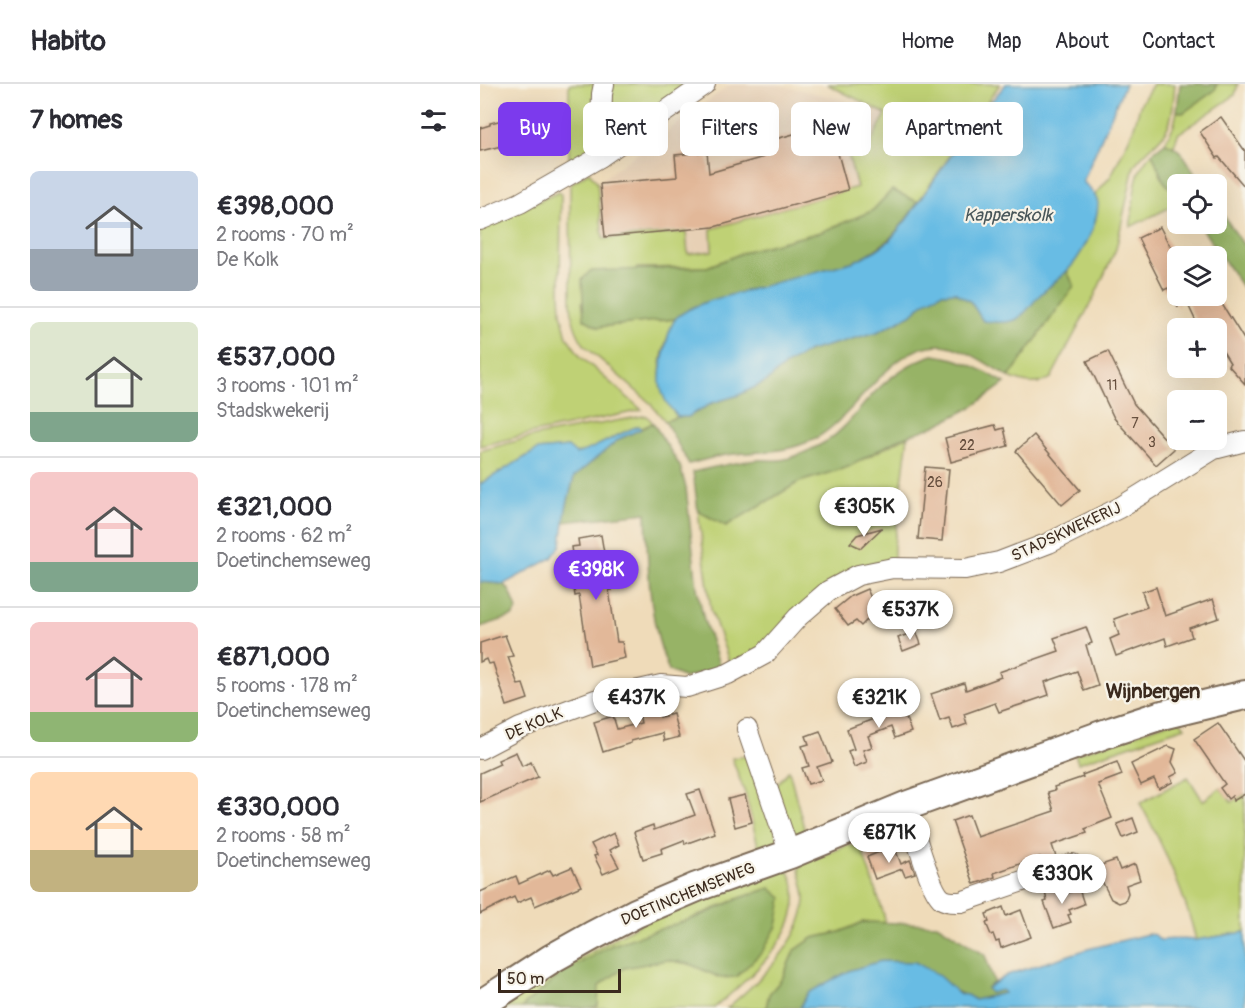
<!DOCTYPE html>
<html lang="en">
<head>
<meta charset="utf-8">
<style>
	body { margin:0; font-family:Pangolin,sans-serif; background:#f7f7f7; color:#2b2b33; height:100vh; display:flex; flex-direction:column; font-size:22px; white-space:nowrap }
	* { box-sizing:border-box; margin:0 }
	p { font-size:20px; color:#7c7c81 }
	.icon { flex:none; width:33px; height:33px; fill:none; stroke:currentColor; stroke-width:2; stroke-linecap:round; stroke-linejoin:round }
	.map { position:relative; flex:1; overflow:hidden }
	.details { display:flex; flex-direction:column; background:#fff; width:480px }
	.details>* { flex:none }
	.guide { position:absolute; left:18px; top:18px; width:570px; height:54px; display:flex; gap:12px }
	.tools { position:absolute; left:687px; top:90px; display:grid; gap:12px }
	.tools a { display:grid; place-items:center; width:60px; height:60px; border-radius:9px; background:#fff; box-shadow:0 6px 24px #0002; font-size:30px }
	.scale { position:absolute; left:18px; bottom:15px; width:123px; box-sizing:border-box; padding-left:6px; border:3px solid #3b2a1e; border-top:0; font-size:16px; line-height:21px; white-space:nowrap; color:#3b2a1e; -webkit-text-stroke:4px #f7f3e8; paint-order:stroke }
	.price { position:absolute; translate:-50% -51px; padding:0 14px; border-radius:21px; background:#fff; color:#222; font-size:20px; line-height:39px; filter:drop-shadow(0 2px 3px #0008) }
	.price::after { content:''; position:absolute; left:50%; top:36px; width:18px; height:14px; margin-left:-9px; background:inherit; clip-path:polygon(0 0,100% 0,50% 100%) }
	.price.active { background:#7c3aed; color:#fff }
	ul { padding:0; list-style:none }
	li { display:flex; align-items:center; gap:18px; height:150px; padding:0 30px }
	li+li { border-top:2px solid #e1e1e2 }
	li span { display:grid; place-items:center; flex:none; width:168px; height:120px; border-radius:9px; color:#555 }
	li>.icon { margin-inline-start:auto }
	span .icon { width:72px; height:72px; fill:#fffc; stroke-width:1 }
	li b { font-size:26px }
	h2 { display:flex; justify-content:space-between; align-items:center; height:72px; padding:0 30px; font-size:26px }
	.pill { padding:0 21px; border-radius:9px; background:#fff; box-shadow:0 6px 24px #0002; font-size:21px; line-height:54px }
	.pill.active { background:#7c3aed; color:#fff }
	header { display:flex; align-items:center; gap:36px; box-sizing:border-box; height:84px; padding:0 30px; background:#fff; border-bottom:2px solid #e1e1e2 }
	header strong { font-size:28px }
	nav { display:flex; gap:33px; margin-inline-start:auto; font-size:21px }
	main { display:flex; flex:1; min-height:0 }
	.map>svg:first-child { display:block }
	.built { fill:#e7d0b5 }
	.green { fill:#bfd175; stroke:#7d7e4a; stroke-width:1.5 }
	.forest { fill:#97b366; stroke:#696e42; stroke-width:1.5 }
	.water { fill:#67bce4; stroke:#517381; stroke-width:1.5 }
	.building { fill:#e2b899 }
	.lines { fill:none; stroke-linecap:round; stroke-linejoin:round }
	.street-casing { stroke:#7a6854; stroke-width:22 }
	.secondary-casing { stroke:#7a6854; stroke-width:32 }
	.street { stroke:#fff; stroke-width:20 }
	.secondary { stroke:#fff; stroke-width:28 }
	.labels { text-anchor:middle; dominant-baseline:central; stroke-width:4.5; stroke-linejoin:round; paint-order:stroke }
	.number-label { font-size:14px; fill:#654e3d }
	.street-label { font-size:16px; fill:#3b2a1e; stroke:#f7f3e8 }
	.water-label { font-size:18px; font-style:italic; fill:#485659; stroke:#f7f3e8 }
	.quarter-label { font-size:20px; font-weight:bold; fill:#3b2a1e; stroke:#f7f3e8 }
</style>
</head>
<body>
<header>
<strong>Habito</strong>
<nav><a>Home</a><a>Map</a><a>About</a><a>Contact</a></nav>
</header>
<main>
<section class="details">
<h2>7 homes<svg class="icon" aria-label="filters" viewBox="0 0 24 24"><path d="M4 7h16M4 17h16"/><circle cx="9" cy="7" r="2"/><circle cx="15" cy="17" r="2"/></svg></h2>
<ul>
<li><span style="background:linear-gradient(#c9d6e8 65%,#9aa5b1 0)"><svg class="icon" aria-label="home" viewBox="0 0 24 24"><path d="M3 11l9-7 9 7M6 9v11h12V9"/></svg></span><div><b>€398,000</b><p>2 rooms · 70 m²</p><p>De Kolk</p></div></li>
<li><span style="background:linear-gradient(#dfe7d0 75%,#7fa58c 0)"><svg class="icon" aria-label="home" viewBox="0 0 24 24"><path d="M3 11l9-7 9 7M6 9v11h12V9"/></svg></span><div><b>€537,000</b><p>3 rooms · 101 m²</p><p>Stadskwekerij</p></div></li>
<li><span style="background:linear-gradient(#f6c9c9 75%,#7fa58c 0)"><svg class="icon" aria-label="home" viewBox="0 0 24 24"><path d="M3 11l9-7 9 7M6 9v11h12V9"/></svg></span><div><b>€321,000</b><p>2 rooms · 62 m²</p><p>Doetinchemseweg</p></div></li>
<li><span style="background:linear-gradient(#f6c9c9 75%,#8fb573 0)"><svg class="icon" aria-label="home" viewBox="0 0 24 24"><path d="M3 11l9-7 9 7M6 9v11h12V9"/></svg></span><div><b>€871,000</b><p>5 rooms · 178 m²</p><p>Doetinchemseweg</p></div></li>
<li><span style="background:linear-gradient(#ffd9b3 65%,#c2b280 0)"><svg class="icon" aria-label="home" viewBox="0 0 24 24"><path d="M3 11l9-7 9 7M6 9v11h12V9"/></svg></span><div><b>€330,000</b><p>2 rooms · 58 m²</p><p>Doetinchemseweg</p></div></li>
</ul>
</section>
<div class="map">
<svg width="765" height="924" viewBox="0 0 765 924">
	<rect width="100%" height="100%" fill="#f7f3e8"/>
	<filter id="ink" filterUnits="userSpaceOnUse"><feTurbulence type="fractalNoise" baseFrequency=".0167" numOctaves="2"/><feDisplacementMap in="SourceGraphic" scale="12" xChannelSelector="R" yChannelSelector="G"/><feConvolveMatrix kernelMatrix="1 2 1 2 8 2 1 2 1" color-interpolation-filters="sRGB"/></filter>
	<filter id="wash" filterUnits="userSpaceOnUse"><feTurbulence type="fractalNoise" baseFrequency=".008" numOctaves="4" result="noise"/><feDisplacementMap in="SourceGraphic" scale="24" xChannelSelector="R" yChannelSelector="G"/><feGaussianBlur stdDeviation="1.35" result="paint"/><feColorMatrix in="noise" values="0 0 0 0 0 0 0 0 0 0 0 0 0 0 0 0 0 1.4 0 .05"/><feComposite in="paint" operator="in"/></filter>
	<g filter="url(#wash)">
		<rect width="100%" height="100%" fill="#efdbb9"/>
		<polygon class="built" points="251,0 296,0 411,27 397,100 438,118 91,219 90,102 109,88 118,98"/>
		<g class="green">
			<polygon points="89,0 115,0 112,67 92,80 89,72"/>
			<polygon points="132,0 210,0 138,49 131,46 128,40"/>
			<path d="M347 0H520L438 118 412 106 392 127 341 148 270 166 227 183 157 184 102 218 105 235 118 243 195 235C180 268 170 304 198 333L185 337 170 319 105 262C95 248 92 236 91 219L90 102 92 99 109 88 117 98 123 155 206 148 208 170 232 167 231 145 377 103 364 55 386 67 406 30Z"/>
			<path d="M673 0H695C693 16 694 37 683 51 674 62 662 70 654 82L636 165 614 213 571 294C557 303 543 299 529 293L594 202 587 187C601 169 624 136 615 111L631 92 653 46 661 19Z"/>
			<polygon points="737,0 758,0 755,11 698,50 694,62 685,59 694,41 697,27 703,29 735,6"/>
			<path d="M672 69 683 96 697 112V120L650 143C656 113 650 92 672 69Z"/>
			<polygon points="79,108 81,111 80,208 81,229 87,253 101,273 162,326 53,349 0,362 0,143"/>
			<path d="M163 332H167L173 339 161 345 159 342C135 350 120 363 96 370L88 363 57 366 0 400V367L55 352Z"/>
			<polygon points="428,352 414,462 414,477 390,480 274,569 250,580 231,526 218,427 246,442 319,398 368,383"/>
			<polygon points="699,635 705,643 598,679 595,670"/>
			<polygon points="266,672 271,677 300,758 279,766 266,712 252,674"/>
			<polygon points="309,686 325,748 310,754 293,705"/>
			<path d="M708 693 723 717 740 704 752 718 765 710V848L716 856C704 807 684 763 660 719Z"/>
			<path d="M368 761 381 763 404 831 405 839 383 838 360 848 333 854 314 867 302 895 289 910 286 924H247C277 899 326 855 325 812 324 803 321 794 319 785L322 780Z"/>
			<path d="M303 786 309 788C336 841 269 894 234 924H108L118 921V902L144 883 187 876 210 880 241 894 290 804 260 814 82 889 41 924H14L170 834Z"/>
		</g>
		<g class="forest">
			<polygon points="700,0 737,0 735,6 703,29 697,27"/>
			<path d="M685 59C707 66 709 84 721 100H698L697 112 683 96 672 69Z"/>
			<path d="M412 106 438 118C418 148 408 161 375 177L212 224 195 235 118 243 104 235 102 196 110 187 227 183 270 166 341 148 392 127Z"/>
			<polygon points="737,122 765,163 765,207 719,140 736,140"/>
			<path d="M587 187 594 202 529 293C510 282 490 267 468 262 430 254 398 295 375 320 364 332 349 348 334 355 307 369 282 367 254 370 239 371 224 376 209 380L185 337 198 333H208L232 319 259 311 287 297 305 281 329 267 397 248 431 231 446 216 461 209 475 208 491 218 503 237 561 210Z"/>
			<path d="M453 271C481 274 501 285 525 299L492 323 455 342 421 354 368 383 319 398 246 442 218 427 213 388C234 383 255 378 277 376 284 375 292 377 300 376 316 374 333 365 347 357 367 344 379 324 395 308 412 291 430 278 453 271Z"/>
			<path d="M173 339 200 382 206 404 217 504 224 536 240 583 205 594 189 587C168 538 168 482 166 429L84 438 86 424 94 393 139 355Z"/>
			<path d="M0 498C30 500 27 498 37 526L34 532 0 543Z"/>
			<polygon points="290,804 302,814 297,842 282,868 256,893 241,894 210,880 187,876 144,884 119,902 118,922 108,924 41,924 82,889 132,861 220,832 260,814"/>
			<polygon points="383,838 457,840 505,871 514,898 507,904 522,906 524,909 495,916 473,906 328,909 320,924 286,924 289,910 302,895 314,867 333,854 360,848"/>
		</g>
		<g class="water">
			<path d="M526 0H645L603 97C608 104 617 111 618 119 618 141 601 174 585 189 577 196 568 203 561 210 553 217 545 232 535 236 526 240 513 238 503 237L491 218 475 208 461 209 446 217 431 231 397 248 329 267 305 281 287 297 259 311 232 319 208 333H198C173 307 179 292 186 260 188 252 190 241 196 234 204 226 218 221 228 217L375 177 396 166 409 157 427 135 497 34Z"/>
			<path d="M159 342 161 345 139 355 94 393 86 424 81 461 72 474 24 500 0 498V400L57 366 88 363 96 370C120 363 136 350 159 342Z"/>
			<polygon points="765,848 765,924 320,924 328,909 346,899 371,886 401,877 435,878 457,890 479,910 487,911 495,916 524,909 522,906 510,909 507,904 527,891 608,865 668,850 675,851 680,856 698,855 716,856"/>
		</g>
		<g id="blocks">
			<g class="building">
				<polygon points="35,33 37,40 62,35 66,52 0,67 0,44 10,41 10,39"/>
				<polygon points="741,33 765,67 765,103 739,73 737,74 720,48"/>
				<polygon points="350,40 368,106 234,143 125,153 120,100 197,93 195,71 227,68 229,89 284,73 281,59"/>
				<polygon points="680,143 698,178 698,224 688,204 684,206 658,154"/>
				<polygon points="704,212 737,212 765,257 765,300 748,281 750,279 736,256 736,244 719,244"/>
				<polygon points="628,267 654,320 694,365 676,381 634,334 607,277"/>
				<polygon points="515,341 517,346 524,344 528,362 471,378 465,354"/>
				<polygon points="554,351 600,406 582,421 536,367"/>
				<polygon points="445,383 469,385 462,457 438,455"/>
				<polygon points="402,444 381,464 370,459 377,451"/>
				<polygon points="121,451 127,487 129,487 132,506 129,506 137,558 142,558 145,574 110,582 99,511 95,512 93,497 96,497 91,463 99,462 98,455"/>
				<polygon points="676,503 685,532 733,515 739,534 709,544 712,553 687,562 685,554 636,572 630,555 639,551 634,535 667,523 662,508"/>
				<polygon points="387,505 399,532 386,537 381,542 376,537 368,542 355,525 371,512"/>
				<polygon points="606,543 612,559 606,561 618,602 604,607 597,587 565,598 569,611 519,628 515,619 484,630 487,640 473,645 469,634 460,637 451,610 484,599 486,606 521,593 519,588 579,567 574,554"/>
				<polygon points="436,547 441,560 423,567 418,554"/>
				<polygon points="25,551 33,572 28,573 38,601 43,600 48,615 27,622 13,579 8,580 6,575 0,578 0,559"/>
				<polygon points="425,610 431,627 424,629 431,648 415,654 411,643 388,652 392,663 383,666 387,678 374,683 368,667 374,665 367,645 415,627 411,615"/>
				<polygon points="170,621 171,624 177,622 180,633 193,630 199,653 184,657 182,649 151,657 151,659 123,668 114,638 133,632 137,645 161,639 158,625"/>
				<polygon points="738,639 765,678 765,710 753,717 752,712 748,715 740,704 745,700 714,655"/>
				<polygon points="340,647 352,678 337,683 342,696 328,700 322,684 329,682 322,662 329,660 326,652"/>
				<polygon points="688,662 696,665 692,678 698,689 690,693 693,698 679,705 674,695 661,701 651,680"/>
				<polygon points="36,668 42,682 51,678 58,693 0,718 0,689 20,680 18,676"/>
				<polygon points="637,678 642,691 618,700 632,734 605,745 607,749 572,761 576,773 564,777 564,775 561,776 560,773 514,789 515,793 494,800 472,737 489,731 497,753 574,727 568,708 575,706 574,703 603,693 602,691"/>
				<polygon points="220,706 235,749 205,760 204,756 181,765 182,769 163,775 154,748 173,741 174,746 215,731 207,710"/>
				<polygon points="265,711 272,738 255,743 248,715"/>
				<polygon points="653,734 658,748 643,754 637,740"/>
				<polygon points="134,749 139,761 130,766 139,783 123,790 114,772 117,771 111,760"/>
				<polygon points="414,762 421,780 430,776 435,789 425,792 422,785 395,795 387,773"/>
				<polygon points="636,776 640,786 655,780 660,796 646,801 648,809 645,817 639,819 631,815 620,793 623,792 620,784 621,781"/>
				<polygon points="92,783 101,802 55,822 51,813 37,819 34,813 0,830 0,808 36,792 39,800 70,786 73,791"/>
				<polygon points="581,802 584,810 599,805 604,820 589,826 591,830 588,831 591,838 574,844 564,818 567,817 565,808"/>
				<polygon points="523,823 526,832 541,826 551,853 521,864 519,857 516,858 513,850 511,851 506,839 509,838 506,830"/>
			</g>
		</g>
	</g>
	<g filter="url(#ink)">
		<use href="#blocks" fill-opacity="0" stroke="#7a6854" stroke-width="1.5"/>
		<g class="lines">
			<defs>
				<g id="street">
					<polyline points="120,73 122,10 124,0"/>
					<polyline points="0,136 40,119 120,73 225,0"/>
					<polyline points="267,645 310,770"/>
					<polyline points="0,665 40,644 115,616 181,601 207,603 248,590 285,570 318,533 348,507 378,491 413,484 485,485 519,478 569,459 639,424 734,365 765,357"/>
					<path d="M426 722C433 741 449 805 462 815 468 819 475 818 481 818L592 780"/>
				</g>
				<polyline id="secondary" points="0,921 71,875 112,852 156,829 217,803 310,770 426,722 633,647 682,631 765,611"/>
			</defs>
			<use href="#street" class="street-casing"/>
			<use href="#secondary" class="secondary-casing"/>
			<use href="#street" class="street"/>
			<use href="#secondary" class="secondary"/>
		</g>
	</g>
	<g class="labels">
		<g class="number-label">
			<text x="632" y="301">11</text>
			<text x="655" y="339">7</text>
			<text x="672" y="358">3</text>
			<text x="487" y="361">22</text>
			<text x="455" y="398">26</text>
		</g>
		<g class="street-label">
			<text transform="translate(586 448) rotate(-25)">STADSKWEKERIJ</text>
			<text transform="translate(54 640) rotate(-23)">DE KOLK</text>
			<text transform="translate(208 810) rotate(-22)">DOETINCHEMSEWEG</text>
		</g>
		<g class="water-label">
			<text x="528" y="131">Kapperskolk</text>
		</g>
		<g class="quarter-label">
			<text x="673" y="607">Wijnbergen</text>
		</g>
	</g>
</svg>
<div class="tools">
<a><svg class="icon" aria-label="locate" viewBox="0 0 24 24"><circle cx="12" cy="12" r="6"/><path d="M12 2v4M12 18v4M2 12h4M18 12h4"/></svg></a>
<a><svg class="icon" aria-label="layers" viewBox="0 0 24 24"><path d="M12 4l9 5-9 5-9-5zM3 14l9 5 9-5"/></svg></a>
<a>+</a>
<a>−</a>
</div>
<div class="scale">50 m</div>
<b class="price" style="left:384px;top:454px">€305K</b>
<b class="price active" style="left:116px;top:517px">€398K</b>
<b class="price" style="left:430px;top:557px">€537K</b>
<b class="price" style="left:156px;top:645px">€437K</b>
<b class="price" style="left:399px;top:645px">€321K</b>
<b class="price" style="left:409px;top:780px">€871K</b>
<b class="price" style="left:582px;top:821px">€330K</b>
<div class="guide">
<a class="pill active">Buy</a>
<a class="pill">Rent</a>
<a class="pill">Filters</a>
<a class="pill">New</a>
<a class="pill">Apartment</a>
</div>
</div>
</main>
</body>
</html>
